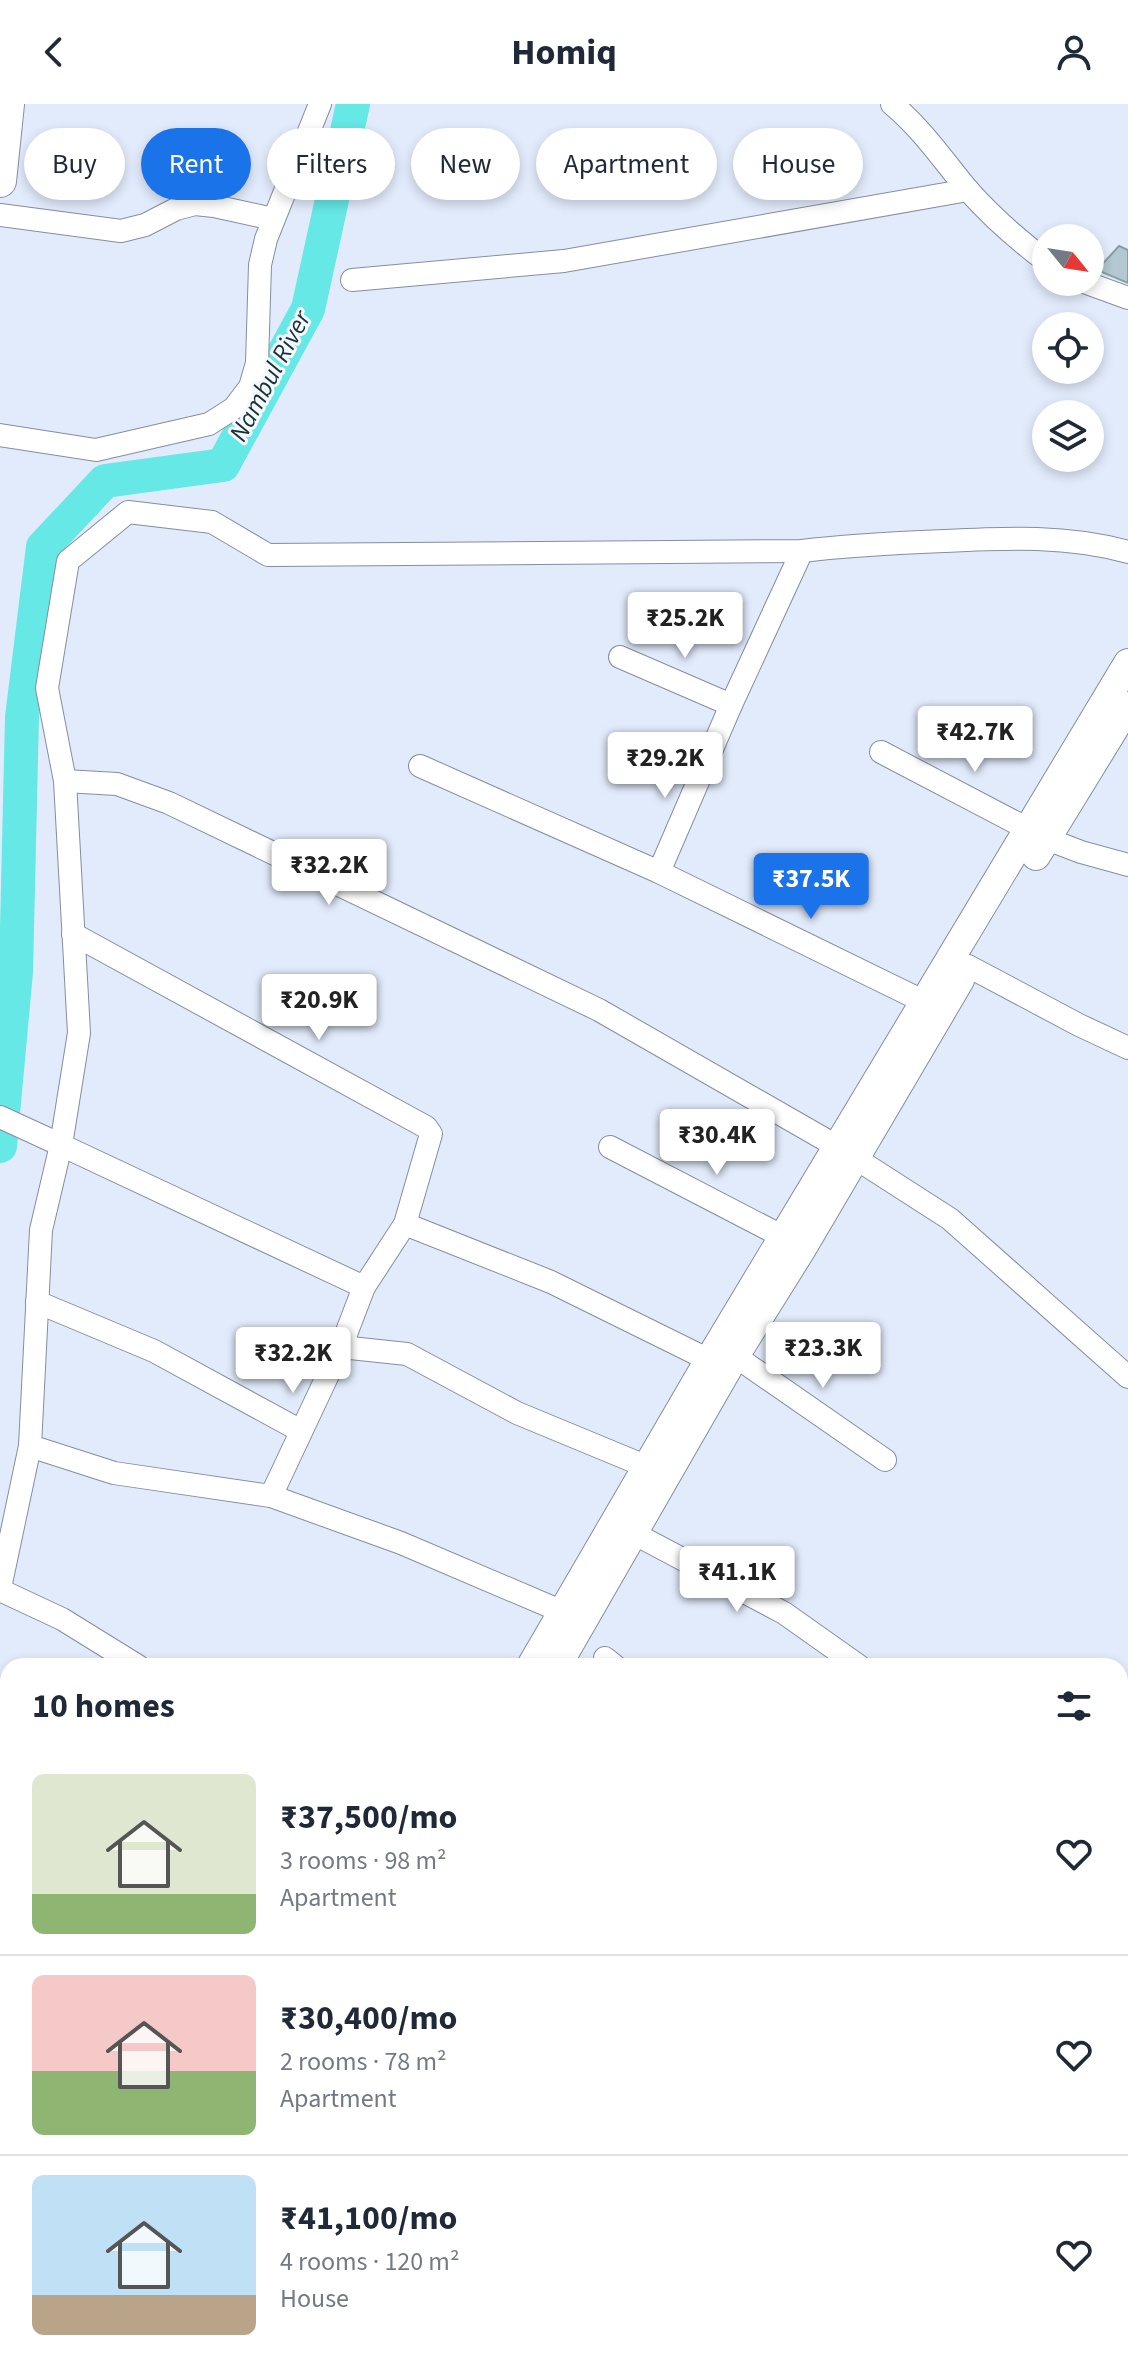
<!DOCTYPE html>
<html lang="en">
<head>
<meta charset="utf-8">
<style>
	body { margin:0; font-family:"Source Sans 3",sans-serif; background:#f2f2f3; color:#1f2937; height:100vh; display:flex; flex-direction:column; font-size:30px; white-space:nowrap }
	* { box-sizing:border-box; margin:0 }
	p { font-size:26px; color:#747a83 }
	.icon { flex:none; width:44px; height:44px; fill:none; stroke:currentColor; stroke-width:2; stroke-linecap:round; stroke-linejoin:round }
	.map { position:relative; flex:1; overflow:hidden }
	.details { position:absolute; left:0px; top:1554px; width:1128px; height:712px; display:flex; flex-direction:column; background:#fff; border-radius:24px 24px 0 0; box-shadow:0 4px 12px #0003 }
	.details>* { flex:none }
	.hud { position:absolute; left:24px; top:24px; width:1080px; height:72px; display:flex; gap:16px }
	.needle { width:52px; rotate:120deg }
	.controls { position:absolute; left:1032px; top:120px; display:grid; gap:16px }
	.controls a { display:grid; place-items:center; width:72px; height:72px; border-radius:50%; background:#fff; box-shadow:0 4px 12px #0003; font-size:40px }
	.price { position:absolute; translate:-50% -68px; padding:0 18px; border-radius:8px; background:#fff; color:#222; font-size:26px; line-height:52px; filter:drop-shadow(0 2px 4px #0008) }
	.price::after { content:''; position:absolute; left:50%; top:48px; width:24px; height:18px; margin-left:-12px; background:inherit; clip-path:polygon(0 0,100% 0,50% 100%) }
	.price.selected { background:#1a73e8; color:#fff }
	ul { padding:0; list-style:none }
	li { display:flex; align-items:center; gap:24px; height:200px; padding:0 32px }
	li+li { border-top:2px solid #e0e1e3 }
	li span { display:grid; place-items:center; flex:none; width:224px; height:160px; border-radius:12px; color:#555 }
	li>.icon { margin-inline-start:auto }
	span .icon { width:96px; height:96px; fill:#fffc; stroke-width:1 }
	li b { font-size:34px }
	h2 { display:flex; justify-content:space-between; align-items:center; height:96px; padding:0 32px; font-size:34px }
	.tag { padding:0 28px; border-radius:36px; background:#fff; box-shadow:0 4px 12px #0003; font-size:28px; line-height:72px }
	.tag.selected { background:#1a73e8; color:#fff }
	header { display:flex; justify-content:space-between; align-items:center; height:104px; padding:0 32px; background:#fff; font-size:36px; font-weight:700 }
	.map>svg:first-child { display:block }
	.lines { fill:none; stroke-linecap:round; stroke-linejoin:round }
	.river { stroke:#65e8e6; stroke-width:34 }
	.building { fill:#b4c8d1; stroke:#8a9da5; stroke-width:2 }
	.minor-casing { stroke:#858e9d; stroke-width:24 }
	.major-casing { stroke:#858e9d; stroke-width:30 }
	.highway-casing { stroke:#858e9d; stroke-width:34 }
	.minor { stroke:#fff; stroke-width:22 }
	.major { stroke:#fff; stroke-width:28 }
	.highway { stroke:#fff; stroke-width:32 }
	.labels { text-anchor:middle; dominant-baseline:central; stroke-width:6; stroke-linejoin:round; paint-order:stroke }
	.water-label { font-size:26px; font-style:italic; fill:#1a3131; stroke:#f4f8ff }
</style>
</head>
<body>
<header><svg class="icon" aria-label="back" viewBox="0 0 24 24"><path d="M15 5l-7 7 7 7"/></svg>Homiq<svg class="icon" aria-label="person" viewBox="0 0 24 24"><circle cx="12" cy="8" r="4"/><path d="M4 21q1-7 8-7t8 7"/></svg></header>
<div class="map">
<svg width="1128" height="2266" viewBox="0 0 1128 2266">
	<rect width="100%" height="100%" fill="#e2ebfc"/>
	<g class="lines">
		<polyline class="river" points="0,1042 16,868 22,613 43,443 105,377 223,361 308,205 353,0"/>
	</g>
	<polygon class="building" points="1119,142 1128,146 1128,179 1097,166"/>
	<g class="lines">
		<defs>
			<g id="minor">
				<path d="M892 0C922 25 943 56 967 85 990 111 1018 136 1046 157"/>
				<polyline points="0,111 121,127 145,121 176,105 195,100 214,102 273,115"/>
				<polyline points="352,176 564,157 968,86"/>
				<polyline points="1084,178 1128,194"/>
				<polyline points="0,331 96,346 209,320 234,304 250,283 257,259 260,161 266,135 320,0"/>
				<polyline points="620,553 731,601"/>
				<polyline points="881,648 1047,735 1081,748 1128,761"/>
				<polyline points="420,662 659,768 731,601 802,447"/>
				<polyline points="65,677 117,680 169,699 599,906 838,1043 950,1115 1128,1273"/>
				<polyline points="659,768 937,904"/>
				<polyline points="73,830 426,1023 431,1030 405,1120"/>
				<polyline points="968,862 1079,921 1128,944"/>
				<polyline points="0,1013 61,1041 41,1126 30,1342 114,1369 271,1392"/>
				<polyline points="610,1043 795,1139"/>
				<polyline points="37,1198 154,1247 301,1327"/>
				<polyline points="341,1243 364,1183"/>
				<polyline points="735,1252 885,1356"/>
				<path d="M709 1256 551 1178 405 1120 364 1183 61 1041 79 929 65 677 47 584 68 457 128 408 212 418 268 451 802 447C849 441 896 439 944 437 1007 434 1067 431 1128 448"/>
				<polyline points="633,1429 784,1509 859,1562"/>
				<polyline points="0,1484 30,1342"/>
				<polyline points="0,1486 62,1515 138,1562"/>
				<polyline points="563,1508 401,1439 271,1392 341,1243 407,1250 517,1309 662,1369"/>
				<polyline points="605,1554 615,1562"/>
				<polyline points="0,1651 8,1653"/>
				<polyline points="365,2258 371,2266"/>
				<polyline points="905,2258 912,2266"/>
				<polyline points="98,2266 103,2258"/>
				<polyline points="169,2266 173,2258"/>
			</g>
			<g id="major">
				<polyline points="1036,752 1128,602"/>
				<polyline points="531,1562 709,1256 1128,559"/>
				<polyline points="557,1562 735,1252 803,1143 960,876"/>
				<polyline points="133,2266 137,2258"/>
			</g>
			<polyline id="highway" points="0,77 8,0"/>
		</defs>
		<use href="#minor" class="minor-casing"/>
		<use href="#major" class="major-casing"/>
		<use href="#highway" class="highway-casing"/>
		<use href="#minor" class="minor"/>
		<use href="#major" class="major"/>
		<use href="#highway" class="highway"/>
	</g>
	<g class="labels">
		<g class="water-label">
			<text transform="translate(270 272) rotate(-62)">Nambul River</text>
		</g>
	</g>
</svg>
<div class="controls">
<a><svg class="needle" viewBox="-14 -14 28 28"><path d="M0-13l5 13h-10z" fill="#e53935"/><path d="M0 13l5-13h-10z" fill="#747a83"/></svg></a>
<a><svg class="icon" aria-label="locate" viewBox="0 0 24 24"><circle cx="12" cy="12" r="6"/><path d="M12 2v4M12 18v4M2 12h4M18 12h4"/></svg></a>
<a><svg class="icon" aria-label="layers" viewBox="0 0 24 24"><path d="M12 4l9 5-9 5-9-5zM3 14l9 5 9-5"/></svg></a>
</div>
<b class="price" style="left:685px;top:556px">₹25.2K</b>
<b class="price" style="left:975px;top:670px">₹42.7K</b>
<b class="price" style="left:665px;top:696px">₹29.2K</b>
<b class="price" style="left:329px;top:803px">₹32.2K</b>
<b class="price selected" style="left:811px;top:817px">₹37.5K</b>
<b class="price" style="left:319px;top:938px">₹20.9K</b>
<b class="price" style="left:717px;top:1073px">₹30.4K</b>
<b class="price" style="left:823px;top:1286px">₹23.3K</b>
<b class="price" style="left:293px;top:1291px">₹32.2K</b>
<b class="price" style="left:737px;top:1510px">₹41.1K</b>
<div class="hud">
<a class="tag">Buy</a>
<a class="tag selected">Rent</a>
<a class="tag">Filters</a>
<a class="tag">New</a>
<a class="tag">Apartment</a>
<a class="tag">House</a>
</div>
<section class="details">
<h2>10 homes<svg class="icon" aria-label="filters" viewBox="0 0 24 24"><path d="M4 7h16M4 17h16"/><circle cx="9" cy="7" r="2"/><circle cx="15" cy="17" r="2"/></svg></h2>
<ul>
<li><span style="background:linear-gradient(#dfe7d0 75%,#8fb573 0)"><svg class="icon" aria-label="home" viewBox="0 0 24 24"><path d="M3 11l9-7 9 7M6 9v11h12V9"/></svg></span><div><b>₹37,500/mo</b><p>3 rooms · 98 m²</p><p>Apartment</p></div><svg class="icon" aria-label="heart" viewBox="0 0 24 24"><path d="M12 20l-8-8c-3-5 5-10 8-4 3-6 11-1 8 4z"/></svg></li>
<li><span style="background:linear-gradient(#f6c9c9 60%,#8fb573 0)"><svg class="icon" aria-label="home" viewBox="0 0 24 24"><path d="M3 11l9-7 9 7M6 9v11h12V9"/></svg></span><div><b>₹30,400/mo</b><p>2 rooms · 78 m²</p><p>Apartment</p></div><svg class="icon" aria-label="heart" viewBox="0 0 24 24"><path d="M12 20l-8-8c-3-5 5-10 8-4 3-6 11-1 8 4z"/></svg></li>
<li><span style="background:linear-gradient(#bfe0f5 75%,#b9a48a 0)"><svg class="icon" aria-label="home" viewBox="0 0 24 24"><path d="M3 11l9-7 9 7M6 9v11h12V9"/></svg></span><div><b>₹41,100/mo</b><p>4 rooms · 120 m²</p><p>House</p></div><svg class="icon" aria-label="heart" viewBox="0 0 24 24"><path d="M12 20l-8-8c-3-5 5-10 8-4 3-6 11-1 8 4z"/></svg></li>
</ul>
</section>
</div>
</body>
</html>
